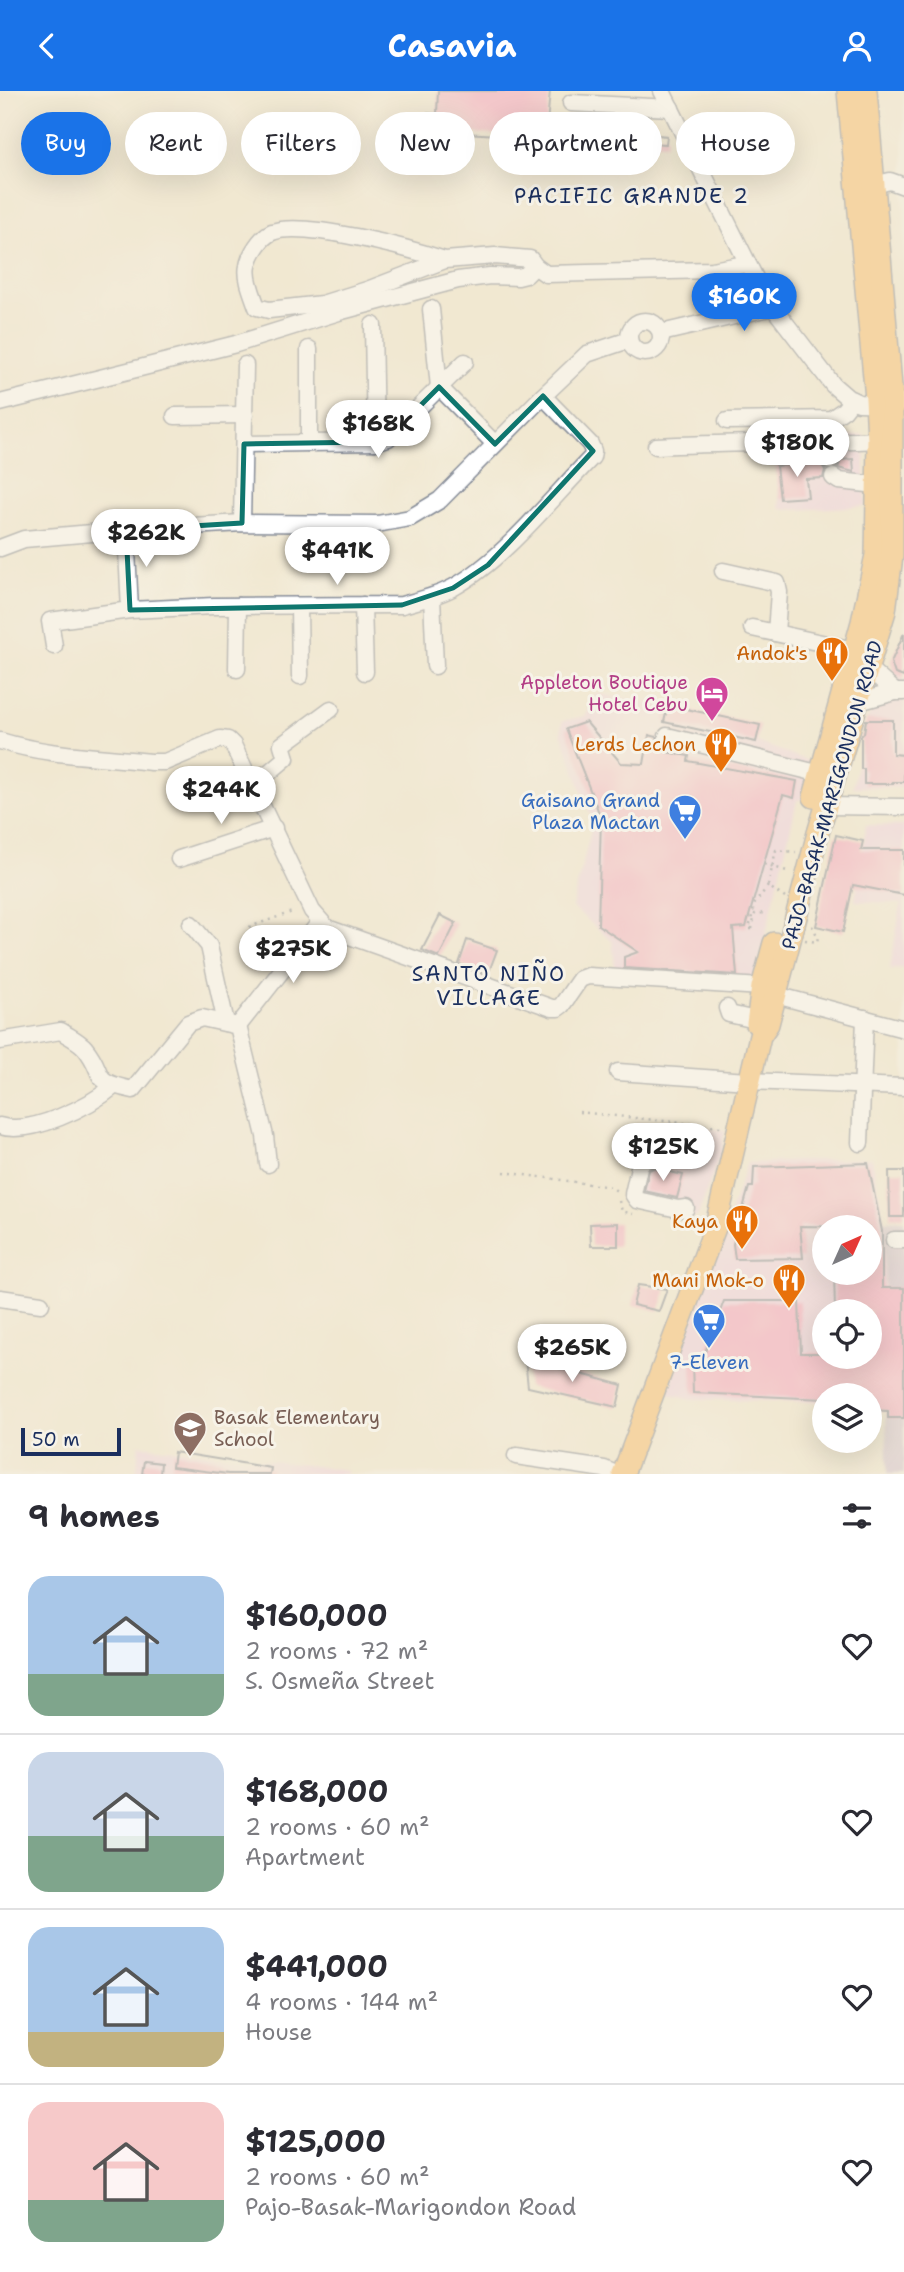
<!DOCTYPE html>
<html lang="en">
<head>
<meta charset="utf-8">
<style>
	body { margin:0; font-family:"Shantell Sans",sans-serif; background:#f2f2f3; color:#2b2b33; height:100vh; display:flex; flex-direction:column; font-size:26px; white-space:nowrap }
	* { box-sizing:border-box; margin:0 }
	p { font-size:23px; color:#7c7c81 }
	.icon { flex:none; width:38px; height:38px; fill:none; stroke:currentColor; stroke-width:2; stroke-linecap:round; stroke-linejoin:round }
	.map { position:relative; height:1383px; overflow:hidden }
	.side { display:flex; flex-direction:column; background:#fff; flex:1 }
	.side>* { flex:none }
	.top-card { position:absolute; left:21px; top:21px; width:863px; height:63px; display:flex; gap:14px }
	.needle { width:46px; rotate:45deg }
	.fabs { position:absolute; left:812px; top:1124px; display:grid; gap:14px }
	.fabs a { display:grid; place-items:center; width:70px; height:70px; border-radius:50%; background:#fff; box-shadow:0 7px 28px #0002; font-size:35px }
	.scale { position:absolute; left:21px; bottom:18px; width:100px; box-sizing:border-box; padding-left:7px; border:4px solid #1b2f5e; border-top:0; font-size:19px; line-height:24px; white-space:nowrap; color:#1b2f5e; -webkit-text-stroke:5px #f7f3e8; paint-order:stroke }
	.price { position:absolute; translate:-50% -60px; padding:0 16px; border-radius:24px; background:#fff; color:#222; font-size:23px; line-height:46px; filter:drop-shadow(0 2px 4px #0008) }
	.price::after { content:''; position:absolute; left:50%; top:42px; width:21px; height:16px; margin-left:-10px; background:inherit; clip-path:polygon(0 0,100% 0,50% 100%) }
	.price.current { background:#1a73e8; color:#fff }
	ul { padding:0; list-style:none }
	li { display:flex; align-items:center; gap:21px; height:175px; padding:0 28px }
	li+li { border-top:2px solid #e1e1e2 }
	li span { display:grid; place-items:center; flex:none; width:196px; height:140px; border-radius:21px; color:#555 }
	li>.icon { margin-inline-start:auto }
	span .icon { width:84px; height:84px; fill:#fffc; stroke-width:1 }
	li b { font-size:30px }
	h2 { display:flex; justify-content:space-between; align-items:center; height:84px; padding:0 28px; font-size:30px }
	.tag { padding:0 24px; border-radius:32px; background:#fff; box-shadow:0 7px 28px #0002; font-size:24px; line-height:63px }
	.tag.current { background:#1a73e8; color:#fff }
	header { display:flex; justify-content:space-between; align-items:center; height:91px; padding:0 28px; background:#1a73e8; color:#fff; font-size:32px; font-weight:700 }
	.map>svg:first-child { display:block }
	.built { fill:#f0d0e5; fill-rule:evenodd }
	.industrial { fill:#cebed2 }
	.building { fill:#f5a1c0 }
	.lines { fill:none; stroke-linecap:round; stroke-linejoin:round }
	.minor-casing { stroke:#868c98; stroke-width:19 }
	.major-casing { stroke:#868c98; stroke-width:24 }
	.path { stroke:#868c98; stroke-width:2.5; stroke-dasharray:2 5; stroke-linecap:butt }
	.minor { stroke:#fff; stroke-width:16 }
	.major { stroke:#fabe6d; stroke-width:21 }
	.marked { fill:none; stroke:#0f766e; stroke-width:5; stroke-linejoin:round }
	.labels { text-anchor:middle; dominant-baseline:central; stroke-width:6; stroke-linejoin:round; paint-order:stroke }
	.food-label { font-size:19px; fill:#c56008; stroke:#f7f3e8; text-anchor:end }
	.hotel-label { font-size:19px; fill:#b23c85; stroke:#f7f3e8; text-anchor:end }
	.street-label { font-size:19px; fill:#1b2f5e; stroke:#f7f3e8 }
	.shop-label { font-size:19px; fill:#366cbe; stroke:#f7f3e8; text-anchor:end }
	.education-label { font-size:19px; fill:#785e54; stroke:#f7f3e8; text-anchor:start }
	.neighbourhood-label { font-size:21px; letter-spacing:2px; fill:#1b2f5e; stroke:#f7f3e8 }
</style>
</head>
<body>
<header><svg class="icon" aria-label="back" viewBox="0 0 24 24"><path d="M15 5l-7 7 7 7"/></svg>Casavia<svg class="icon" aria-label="person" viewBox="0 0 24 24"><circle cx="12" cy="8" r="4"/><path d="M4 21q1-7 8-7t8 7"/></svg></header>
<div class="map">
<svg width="904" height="1383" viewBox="0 0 904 1383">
	<rect width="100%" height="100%" fill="#f7f3e8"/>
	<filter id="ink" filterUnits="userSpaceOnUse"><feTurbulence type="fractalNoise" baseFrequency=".0143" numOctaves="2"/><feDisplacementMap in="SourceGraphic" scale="14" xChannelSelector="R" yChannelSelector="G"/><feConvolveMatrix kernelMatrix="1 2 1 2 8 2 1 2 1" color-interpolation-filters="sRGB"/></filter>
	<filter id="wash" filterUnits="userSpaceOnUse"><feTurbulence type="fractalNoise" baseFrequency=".00686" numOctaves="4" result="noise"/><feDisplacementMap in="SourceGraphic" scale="28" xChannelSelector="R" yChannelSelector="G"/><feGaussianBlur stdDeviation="1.57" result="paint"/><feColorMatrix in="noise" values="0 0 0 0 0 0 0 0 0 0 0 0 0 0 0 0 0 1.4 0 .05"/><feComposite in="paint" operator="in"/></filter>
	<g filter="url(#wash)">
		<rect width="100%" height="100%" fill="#f1e8d1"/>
		<g class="built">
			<polygon points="864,344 866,415 795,419 780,417 772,348"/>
			<polygon points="904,558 904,697 853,696 866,630"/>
			<polygon points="595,602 668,614 760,634 757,651 816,673 806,708 797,709 755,889 616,884 612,850 572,816 593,731 561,642 562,630 586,625"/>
			<polygon points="866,734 904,735 904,877 890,878 901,813 855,810"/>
			<polygon points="639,1032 725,1039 722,1058 698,1125 689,1128 626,1110"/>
			<path d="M872 1067 884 1130 885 1320 870 1319V1304H824V1311L691 1308 668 1302 747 1072ZM824 1136H870V1181H824ZM824 1220H870V1265H824Z"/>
			<polygon points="139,1354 347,1379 347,1383 136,1383"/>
		</g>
		<polygon class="industrial" points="904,1129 904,1383 887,1383 884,1130"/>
		<g id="blocks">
			<g class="building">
				<polygon points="438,0 550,0 547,33 667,45 666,53 427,40 427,22 437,23"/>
				<polygon points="853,368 854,381 838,377 841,369"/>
				<polygon points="820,371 825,379 823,387 806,388 808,406 780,408 776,375"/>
				<polygon points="904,542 904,586 895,583 891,571"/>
				<polygon points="668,614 760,634 756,651 664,631"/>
				<polygon points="866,629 893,629 893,663 904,664 904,691 893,691 893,693 864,693 864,678 861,678 861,645 864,642"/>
				<polygon points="586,631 621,672 644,673 649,644 657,646 659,652 665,655 665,661 689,665 688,670 797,690 794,707 783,704 746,836 733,837 737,884 624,877 624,866 638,861 598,834 601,727 566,638"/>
				<polygon points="836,744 863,750 861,759 904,759 904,804 853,794 843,841 816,835"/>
				<polygon points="440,824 456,832 439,866 422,859"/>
				<polygon points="467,849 497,859 488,883 459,873"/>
				<polygon points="868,1072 882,1140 882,1197 904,1197 904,1327 888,1327 888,1320 870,1319 870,1304 824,1304 824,1308 693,1302 692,1270 702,1269 724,1210 799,1210 801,1262 824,1262 824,1265 870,1265 870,1220 835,1220 834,1181 870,1181 870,1136 800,1135 803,1167 735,1168 733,1153 749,1096 753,1096 754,1076"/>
				<polygon points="653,1077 683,1084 677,1107 644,1100 649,1079"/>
				<polygon points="889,1080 904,1080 904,1126 890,1126"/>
				<polygon points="618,1132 618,1155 591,1155 590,1133"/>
				<polygon points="638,1194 667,1198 659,1220 633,1214"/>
				<polygon points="525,1268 622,1294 617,1316 528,1296"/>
				<polygon points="174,1361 271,1377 270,1383 228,1383 172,1376"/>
				<polygon points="144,1370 161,1372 160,1383 142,1383"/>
			</g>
		</g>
	</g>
	<g filter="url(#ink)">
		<use href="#blocks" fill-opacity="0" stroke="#868c98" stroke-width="2"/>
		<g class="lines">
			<defs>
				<g id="minor">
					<polyline points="662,0 763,203 833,294 848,307 859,312 892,313 904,311"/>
					<polyline points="571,12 671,17"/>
					<polyline points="874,94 890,90 904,95"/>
					<path d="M445 169C411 158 304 129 272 141 261 146 250 163 248 175 245 187 253 204 257 216L269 219 322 213 367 199 445 169 495 165 530 168 535 175 546 183 712 179 746 173"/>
					<polyline points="431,218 439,296 495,353"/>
					<circle cx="645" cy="246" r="16"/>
					<polyline points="373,234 375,351"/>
					<polyline points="661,242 773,216"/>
					<polyline points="0,312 236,253 342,220 458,189 490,185 518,186 526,184 535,175"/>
					<polyline points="175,325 245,324"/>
					<polyline points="727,330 831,328 844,319 852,309"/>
					<polyline points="309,352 309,258"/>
					<polyline points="830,352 830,370"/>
					<polyline points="244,353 375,351 388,347 465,271"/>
					<path d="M656 355C730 351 804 353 878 349"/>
					<polyline points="833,386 839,390 877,394"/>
					<polyline points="242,432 245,274"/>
					<polyline points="126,439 130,519"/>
					<polyline points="0,457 24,448 126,439 242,432 377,433 410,427 440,409 543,305 587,263 629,249"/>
					<polyline points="723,480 777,492 779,501 776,542"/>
					<polyline points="432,506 435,575"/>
					<polyline points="363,514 365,581"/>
					<polyline points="299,515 300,585"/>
					<polyline points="752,537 854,559"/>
					<path d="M54 555 50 530 130 519 214 515 402 514C420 509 438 505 454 496 504 468 551 408 592 366L593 360 590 353 543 305"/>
					<polyline points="868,577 895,601"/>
					<polyline points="237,578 238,515"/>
					<polyline points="858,611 895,601 904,601"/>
					<polyline points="667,645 821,683"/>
					<path d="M0 650C49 665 100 665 151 671H165L220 648 228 649 233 654 312 820 327 837 552 917H558L562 914 580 888 588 885 762 896"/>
					<polyline points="253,695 286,667 282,654 331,618"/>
					<polyline points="827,715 904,716"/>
					<polyline points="179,768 274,737"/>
					<polyline points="191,833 209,855 226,932"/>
					<polyline points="776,904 904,938"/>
					<polyline points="727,917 729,923 756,929"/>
					<polyline points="238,935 320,831"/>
					<path d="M0 950 61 940C68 945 79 950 85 957 107 984 88 990 133 999L188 932 202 927 238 935 265 1045 268 1073"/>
					<polyline points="618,981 748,990 904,996"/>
					<path d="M0 1035C31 1045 90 1015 114 995"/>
					<polyline points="860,1052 865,927"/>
					<polyline points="648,1068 640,1072 633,1103 637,1109 678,1118 686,1117"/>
					<polyline points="894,1149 904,1149"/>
					<polyline points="0,1207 41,1213"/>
					<polyline points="516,1365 604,1378 616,1383"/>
				</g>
				<g id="major">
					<polyline points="814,706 862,531 876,464 878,349 876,308 848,0"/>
					<polyline points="757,933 762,896 774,852"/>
					<polyline points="623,1383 716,1134 760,945 768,933 818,742 885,520 892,465 892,307 866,0"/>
				</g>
			</defs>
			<use href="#minor" class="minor-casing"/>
			<use href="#major" class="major-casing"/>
			<g class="path">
				<polyline points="764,773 790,781"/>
				<polyline points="785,807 768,795 776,759 796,761"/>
				<polyline points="249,836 295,820"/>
				<polyline points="752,838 749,838 755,812 768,795"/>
				<polyline points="752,838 755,823 764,822"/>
				<polyline points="805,849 817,851 818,846 811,833"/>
				<polyline points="579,1021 721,1036"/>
				<polyline points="504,1081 611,1096 618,1101"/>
				<polyline points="619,1110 622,1120 633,1123"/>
			</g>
			<use href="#minor" class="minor"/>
			<use href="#major" class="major"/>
		</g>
	</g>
	<path d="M0 0H904V1383H0ZM439 296 495 353 543 305 593 360 488 474 453 497 402 514 130 519 126 439 242 432 244 353 375 351 388 347Z" fill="#f1e8d1" fill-opacity=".55" fill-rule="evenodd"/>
	<path class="marked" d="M439 296 495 353 543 305 593 360 488 474 453 497 402 514 130 519 126 439 242 432 244 353 375 351 388 347Z"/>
	<defs>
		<symbol id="restaurant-pin" viewBox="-11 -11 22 30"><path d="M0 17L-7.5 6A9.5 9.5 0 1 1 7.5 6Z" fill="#e8710a" stroke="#f7f3e8"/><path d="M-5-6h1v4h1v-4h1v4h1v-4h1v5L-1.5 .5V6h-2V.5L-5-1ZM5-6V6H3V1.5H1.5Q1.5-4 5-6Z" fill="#fff"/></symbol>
		<symbol id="hotel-pin" viewBox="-11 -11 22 30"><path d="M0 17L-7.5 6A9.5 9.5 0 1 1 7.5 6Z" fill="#d1479c" stroke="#f7f3e8"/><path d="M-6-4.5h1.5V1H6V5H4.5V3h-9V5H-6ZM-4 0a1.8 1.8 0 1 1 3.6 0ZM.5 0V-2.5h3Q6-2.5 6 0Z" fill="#fff"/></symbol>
		<symbol id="supermarket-pin" viewBox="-11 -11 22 30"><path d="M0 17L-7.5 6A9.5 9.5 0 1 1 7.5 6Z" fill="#3f7fe0" stroke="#f7f3e8"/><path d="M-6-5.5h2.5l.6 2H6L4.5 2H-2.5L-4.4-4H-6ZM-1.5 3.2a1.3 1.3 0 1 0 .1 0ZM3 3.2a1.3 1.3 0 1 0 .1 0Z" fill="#fff"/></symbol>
		<symbol id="school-pin" viewBox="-11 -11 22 30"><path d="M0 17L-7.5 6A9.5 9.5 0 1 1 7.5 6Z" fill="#8d6e63" stroke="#f7f3e8"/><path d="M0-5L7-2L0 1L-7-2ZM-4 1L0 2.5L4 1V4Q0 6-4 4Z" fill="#fff"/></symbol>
	</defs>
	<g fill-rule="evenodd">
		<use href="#restaurant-pin" x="813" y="543" width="38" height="52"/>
		<use href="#hotel-pin" x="693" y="583" width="38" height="52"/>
		<use href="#restaurant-pin" x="702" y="634" width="38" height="52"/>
		<use href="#supermarket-pin" x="666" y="701" width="38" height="52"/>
		<use href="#restaurant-pin" x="723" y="1111" width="38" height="52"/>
		<use href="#restaurant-pin" x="770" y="1170" width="38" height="52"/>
		<use href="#supermarket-pin" x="690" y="1210" width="38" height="52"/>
		<use href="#school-pin" x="171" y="1318" width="38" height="52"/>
	</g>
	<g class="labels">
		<g class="food-label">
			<text x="808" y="562">Andok's</text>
			<text x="696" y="653">Lerds Lechon</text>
			<text x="718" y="1130">Kaya</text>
			<text x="764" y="1189">Mani Mok-o</text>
		</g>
		<g class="hotel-label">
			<text x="688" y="591">Appleton Boutique<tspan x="688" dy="22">Hotel Cebu</tspan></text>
		</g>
		<g class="street-label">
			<text transform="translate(832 704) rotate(-74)">PAJO-BASAK-MARIGONDON ROAD</text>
		</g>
		<g class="shop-label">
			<text x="660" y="709">Gaisano Grand<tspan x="660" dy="22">Plaza Mactan</tspan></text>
			<text x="709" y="1271" text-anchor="middle">7-Eleven</text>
		</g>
		<g class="education-label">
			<text x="214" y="1326">Basak Elementary<tspan x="214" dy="22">School</tspan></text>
		</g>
		<g class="neighbourhood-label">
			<text x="632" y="105">PACIFIC GRANDE 2</text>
			<text x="489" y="883">SANTO NIÑO<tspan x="489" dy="24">VILLAGE</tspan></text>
		</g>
	</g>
</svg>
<div class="fabs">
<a><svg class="needle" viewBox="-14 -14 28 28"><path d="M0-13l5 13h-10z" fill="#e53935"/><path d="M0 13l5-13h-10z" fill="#7c7c81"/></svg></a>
<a><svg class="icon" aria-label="locate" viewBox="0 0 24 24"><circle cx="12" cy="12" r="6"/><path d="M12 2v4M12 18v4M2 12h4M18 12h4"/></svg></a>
<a><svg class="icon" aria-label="layers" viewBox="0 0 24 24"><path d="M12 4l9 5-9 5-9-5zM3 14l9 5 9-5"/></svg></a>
</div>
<div class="scale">50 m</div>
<b class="price current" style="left:744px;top:242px">$160K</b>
<b class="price" style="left:378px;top:369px">$168K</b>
<b class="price" style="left:797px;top:388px">$180K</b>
<b class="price" style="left:146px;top:478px">$262K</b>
<b class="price" style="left:337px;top:496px">$441K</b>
<b class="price" style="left:221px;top:735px">$244K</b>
<b class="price" style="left:293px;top:894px">$275K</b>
<b class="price" style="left:663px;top:1092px">$125K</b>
<b class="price" style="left:572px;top:1293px">$265K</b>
<div class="top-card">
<a class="tag current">Buy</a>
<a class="tag">Rent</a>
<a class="tag">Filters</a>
<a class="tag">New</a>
<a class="tag">Apartment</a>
<a class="tag">House</a>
</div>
</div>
<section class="side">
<h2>9 homes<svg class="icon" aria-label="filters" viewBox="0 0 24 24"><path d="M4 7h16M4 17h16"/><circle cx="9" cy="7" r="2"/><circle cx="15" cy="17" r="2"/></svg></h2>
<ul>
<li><span style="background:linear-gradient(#a9c7e8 70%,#7fa58c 0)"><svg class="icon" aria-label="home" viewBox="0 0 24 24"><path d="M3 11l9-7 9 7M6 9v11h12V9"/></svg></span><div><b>$160,000</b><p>2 rooms · 72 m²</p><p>S. Osmeña Street</p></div><svg class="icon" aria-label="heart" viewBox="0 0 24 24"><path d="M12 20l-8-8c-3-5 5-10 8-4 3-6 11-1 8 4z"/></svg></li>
<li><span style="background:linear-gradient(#c9d6e8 60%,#7fa58c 0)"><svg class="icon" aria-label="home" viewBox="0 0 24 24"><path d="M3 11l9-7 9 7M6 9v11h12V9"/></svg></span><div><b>$168,000</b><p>2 rooms · 60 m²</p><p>Apartment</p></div><svg class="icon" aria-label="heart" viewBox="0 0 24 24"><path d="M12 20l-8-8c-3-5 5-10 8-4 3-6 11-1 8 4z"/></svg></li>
<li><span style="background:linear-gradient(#a9c7e8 75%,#c2b280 0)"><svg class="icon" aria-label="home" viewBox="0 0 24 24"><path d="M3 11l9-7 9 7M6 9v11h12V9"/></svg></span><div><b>$441,000</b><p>4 rooms · 144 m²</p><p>House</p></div><svg class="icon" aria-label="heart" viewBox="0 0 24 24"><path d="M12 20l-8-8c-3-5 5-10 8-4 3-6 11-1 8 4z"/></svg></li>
<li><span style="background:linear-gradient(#f6c9c9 70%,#7fa58c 0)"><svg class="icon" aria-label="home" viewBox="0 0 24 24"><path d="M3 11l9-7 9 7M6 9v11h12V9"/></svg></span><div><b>$125,000</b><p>2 rooms · 60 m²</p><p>Pajo-Basak-Marigondon Road</p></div><svg class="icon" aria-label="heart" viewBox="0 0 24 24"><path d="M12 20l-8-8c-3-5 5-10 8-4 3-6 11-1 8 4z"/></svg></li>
</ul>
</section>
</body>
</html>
